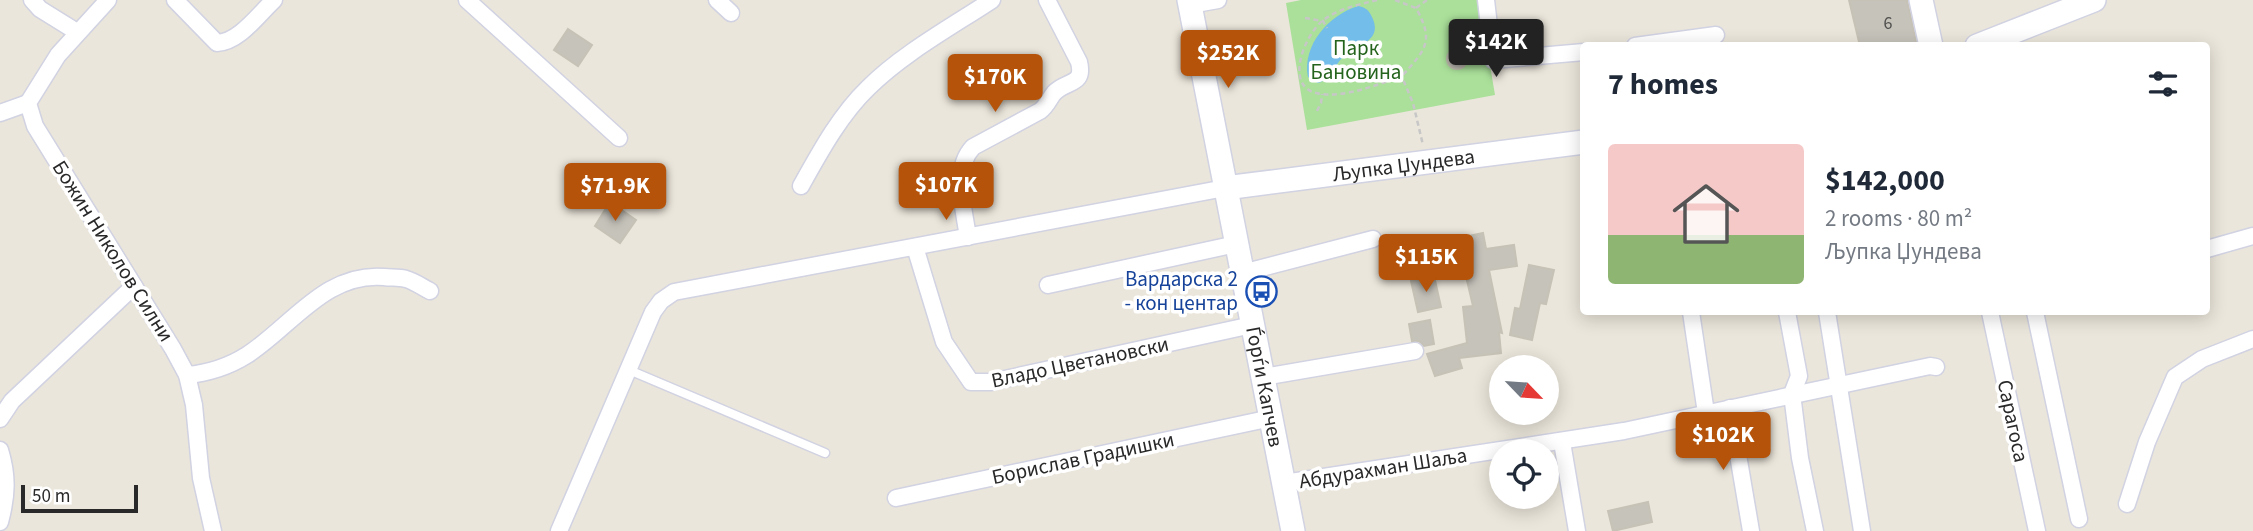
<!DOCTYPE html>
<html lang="en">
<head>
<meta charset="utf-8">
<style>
	body { margin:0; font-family:"Source Sans 3",sans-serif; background:#f6f6f7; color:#1f2937; height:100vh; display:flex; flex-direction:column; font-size:26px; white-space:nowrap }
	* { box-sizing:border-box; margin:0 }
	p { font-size:23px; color:#747a83 }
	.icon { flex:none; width:38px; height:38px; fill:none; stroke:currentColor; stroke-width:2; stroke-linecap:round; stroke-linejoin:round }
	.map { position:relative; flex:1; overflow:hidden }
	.side { position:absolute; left:1580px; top:42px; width:630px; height:273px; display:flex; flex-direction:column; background:#fff; border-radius:7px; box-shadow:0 4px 18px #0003 }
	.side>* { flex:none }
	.needle { width:46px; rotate:115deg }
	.buttons { position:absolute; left:1489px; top:355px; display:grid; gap:14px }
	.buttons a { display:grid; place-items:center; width:70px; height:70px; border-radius:50%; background:#fff; box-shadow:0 4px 18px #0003; font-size:35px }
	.scale { position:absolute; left:21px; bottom:18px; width:117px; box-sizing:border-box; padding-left:7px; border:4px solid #292929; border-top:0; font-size:19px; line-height:24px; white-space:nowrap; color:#292929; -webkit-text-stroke:5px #fff; paint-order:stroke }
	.price { position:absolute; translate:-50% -60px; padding:0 16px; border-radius:7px; background:#b45309; color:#fff; font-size:23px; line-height:46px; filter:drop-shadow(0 2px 4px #0008) }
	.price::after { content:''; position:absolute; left:50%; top:42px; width:21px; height:16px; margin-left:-10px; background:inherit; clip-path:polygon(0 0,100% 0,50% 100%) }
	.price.selected { background:#222; color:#fff }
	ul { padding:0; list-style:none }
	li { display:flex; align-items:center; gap:21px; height:175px; padding:0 28px }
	li span { display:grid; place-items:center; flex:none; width:196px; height:140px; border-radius:7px; color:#555 }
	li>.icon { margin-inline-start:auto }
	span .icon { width:84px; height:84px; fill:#fffc; stroke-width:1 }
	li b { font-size:30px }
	h2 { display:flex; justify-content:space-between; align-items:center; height:84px; padding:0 28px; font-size:30px }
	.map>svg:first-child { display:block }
	.green { fill:#aae09a }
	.water { fill:#72bde9 }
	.building { fill:#c6c3bb; stroke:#c6c2b5; stroke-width:2 }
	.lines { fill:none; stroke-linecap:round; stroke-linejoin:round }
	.lane-casing { stroke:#d1d2e2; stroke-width:11 }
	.street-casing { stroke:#d1d2e2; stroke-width:19 }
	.secondary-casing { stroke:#d1d2e2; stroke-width:26 }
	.path { stroke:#c7c7c7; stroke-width:2.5; stroke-dasharray:5 3.5; stroke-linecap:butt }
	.lane { stroke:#fff; stroke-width:8 }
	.street { stroke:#fff; stroke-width:16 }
	.secondary { stroke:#fff; stroke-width:23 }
	.labels { text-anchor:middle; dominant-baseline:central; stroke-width:7; stroke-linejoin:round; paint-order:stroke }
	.number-label { font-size:18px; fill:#50504e }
	.park-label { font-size:21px; fill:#23631c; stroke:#fff }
	.street-label { font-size:21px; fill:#292929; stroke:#fff }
	.transit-label { font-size:21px; fill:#164399; stroke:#fff; text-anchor:end }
</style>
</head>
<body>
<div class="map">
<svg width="2253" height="531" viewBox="0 0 2253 531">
	<rect width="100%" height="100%" fill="#ebe6db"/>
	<polygon class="green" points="1301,0 1479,0 1495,95 1307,130 1286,3"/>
	<path class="water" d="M1358 6C1364 7 1368 9 1371 15 1385 41 1358 44 1344 56 1334 65 1332 79 1318 83L1308 77C1302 45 1329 15 1358 6Z"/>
	<g class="building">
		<polygon points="1849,0 1907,0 1917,46 1860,46"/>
		<polygon points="568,29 592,45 578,66 554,50"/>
		<circle cx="1457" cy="59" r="10"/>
		<polygon points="610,202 636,220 620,243 595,226"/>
		<polygon points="1483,233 1486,249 1514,245 1517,266 1489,270 1502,333 1499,332 1501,353 1459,358 1462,368 1435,376 1427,354 1467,343 1463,307 1473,306 1465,272 1442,275 1438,247 1465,243 1464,237"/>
		<polygon points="1529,265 1554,270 1546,304 1540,303 1532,340 1510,335 1515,308 1520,309"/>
		<polygon points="1434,276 1441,307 1418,312 1411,281"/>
		<polygon points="1430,320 1434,344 1424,346 1419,341 1412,341 1409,324"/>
		<polygon points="1648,502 1652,522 1613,531 1608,511"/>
	</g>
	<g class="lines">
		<defs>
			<polyline id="lane" points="629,370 825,453"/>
			<g id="street">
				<polyline points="32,0 40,9 77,32"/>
				<polyline points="108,0 58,55 28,103 35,126 173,349 187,375 194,405 201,478 213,531"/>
				<path d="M175 0 217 43C239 42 258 15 274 0"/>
				<polyline points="467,0 619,138"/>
				<polyline points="717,0 731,13"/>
				<polyline points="1486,0 1493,60 1584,52"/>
				<polyline points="1190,5 1218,0"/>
				<polyline points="1635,46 1716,35"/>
				<polyline points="0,113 28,103"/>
				<path d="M801 186C820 152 840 115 868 88 902 54 951 27 992 0"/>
				<path d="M968 237C964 209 952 169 973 147L1040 111C1047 106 1049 99 1054 93 1066 80 1085 86 1079 62L1047 0"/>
				<polyline points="915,247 944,342 971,382 991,382 1252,325"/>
				<polyline points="2207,249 2253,236"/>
				<polyline points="1242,273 1373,239"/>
				<polyline points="1048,285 1236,244"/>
				<polyline points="1691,312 1706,413"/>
				<polyline points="1787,312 1799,376 1792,394 1800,458 1815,531"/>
				<polyline points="1827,312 1862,531"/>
				<polyline points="1990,312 2037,531"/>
				<polyline points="2035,312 2079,519"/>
				<path d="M187 375C209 373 228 367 247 355 292 326 325 272 384 277 391 278 399 277 406 279 414 281 422 287 430 291"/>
				<polyline points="1263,377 1415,351"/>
				<polyline points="1730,408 1751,531"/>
				<polyline points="0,419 12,401 134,286"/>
				<polyline points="1562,442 1577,531"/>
				<path d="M0 450C8 476 7 496 0 522"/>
				<polyline points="1284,483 1624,431 1930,366 1936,367"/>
				<polyline points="896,498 1271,418"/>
				<polyline points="2127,504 2147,442 2175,377 2202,359 2253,339"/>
				<polyline points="559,531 653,312 661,301 674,292 1225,188"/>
			</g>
			<g id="secondary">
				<path id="s1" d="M1189 0 1293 531"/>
				<polyline points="1921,0 1931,46"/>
				<polyline points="1977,46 2094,0"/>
				<path id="s2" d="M1225 188 1584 142"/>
			</g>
		</defs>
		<use href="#lane" class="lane-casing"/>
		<use href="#street" class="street-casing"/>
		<use href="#secondary" class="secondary-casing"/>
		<g class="path">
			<path d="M1377 0C1358 5 1339 8 1322 21 1302 39 1283 91 1322 94 1349 97 1377 84 1402 77L1413 103 1423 145"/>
			<path d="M1395 0 1416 8C1435 42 1425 50 1402 76"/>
			<polyline points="1416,8 1427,0"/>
			<polyline points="1305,18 1323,21 1327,28"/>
			<polyline points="1317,111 1321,103 1322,94"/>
		</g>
		<use href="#lane" class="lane"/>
		<use href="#street" class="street"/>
		<use href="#secondary" class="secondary"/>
	</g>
	<defs>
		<symbol id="bus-ring" viewBox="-11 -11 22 22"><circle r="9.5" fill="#fff" stroke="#1a4fb4" stroke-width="1.5"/><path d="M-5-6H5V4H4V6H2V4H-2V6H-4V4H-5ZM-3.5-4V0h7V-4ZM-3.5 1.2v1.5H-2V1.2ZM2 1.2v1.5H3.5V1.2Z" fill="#1a4fb4"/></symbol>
	</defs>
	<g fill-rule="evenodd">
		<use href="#bus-ring" x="1244" y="274" width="35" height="35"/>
	</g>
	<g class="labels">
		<g class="number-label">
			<text x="1888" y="23">6</text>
		</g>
		<g class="park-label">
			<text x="1356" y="48">Парк<tspan x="1356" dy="24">Бановина</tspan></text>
		</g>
		<g class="street-label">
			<text stroke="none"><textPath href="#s2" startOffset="180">Љупка Џундева</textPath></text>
			<text transform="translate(113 251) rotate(58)">Божин Николов Силни</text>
			<text transform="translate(1080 362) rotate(-12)">Владо Цветановски</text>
			<text stroke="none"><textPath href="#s1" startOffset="394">Ѓорѓи Капчев</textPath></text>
			<text transform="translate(2013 421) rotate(78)">Сарагоса</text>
			<text transform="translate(1083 458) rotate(-12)">Борислав Градишки</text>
			<text transform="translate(1383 468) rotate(-9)">Абдурахман Шаља</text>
		</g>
		<g class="transit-label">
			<text x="1238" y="279">Вардарска 2<tspan x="1238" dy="24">- кон центар</tspan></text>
		</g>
	</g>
</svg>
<div class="buttons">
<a><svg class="needle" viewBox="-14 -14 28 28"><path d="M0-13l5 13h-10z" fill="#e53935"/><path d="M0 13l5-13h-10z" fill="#747a83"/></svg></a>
<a><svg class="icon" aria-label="locate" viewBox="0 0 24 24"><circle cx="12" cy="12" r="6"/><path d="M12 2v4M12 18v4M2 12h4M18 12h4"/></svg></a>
</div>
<div class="scale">50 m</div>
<b class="price selected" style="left:1496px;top:79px">$142K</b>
<b class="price" style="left:1228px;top:90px">$252K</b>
<b class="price" style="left:995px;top:114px">$170K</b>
<b class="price" style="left:946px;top:222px">$107K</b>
<b class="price" style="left:615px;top:223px">$71.9K</b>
<b class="price" style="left:1426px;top:294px">$115K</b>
<b class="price" style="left:1723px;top:472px">$102K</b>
<section class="side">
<h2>7 homes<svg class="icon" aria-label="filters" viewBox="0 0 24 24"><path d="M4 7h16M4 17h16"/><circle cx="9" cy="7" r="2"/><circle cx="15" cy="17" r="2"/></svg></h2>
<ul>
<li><span style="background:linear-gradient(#f6c9c9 65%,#8fb573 0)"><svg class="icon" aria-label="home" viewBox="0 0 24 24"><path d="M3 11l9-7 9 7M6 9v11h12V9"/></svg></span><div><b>$142,000</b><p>2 rooms · 80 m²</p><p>Љупка Џундева</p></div></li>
</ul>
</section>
</div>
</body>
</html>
